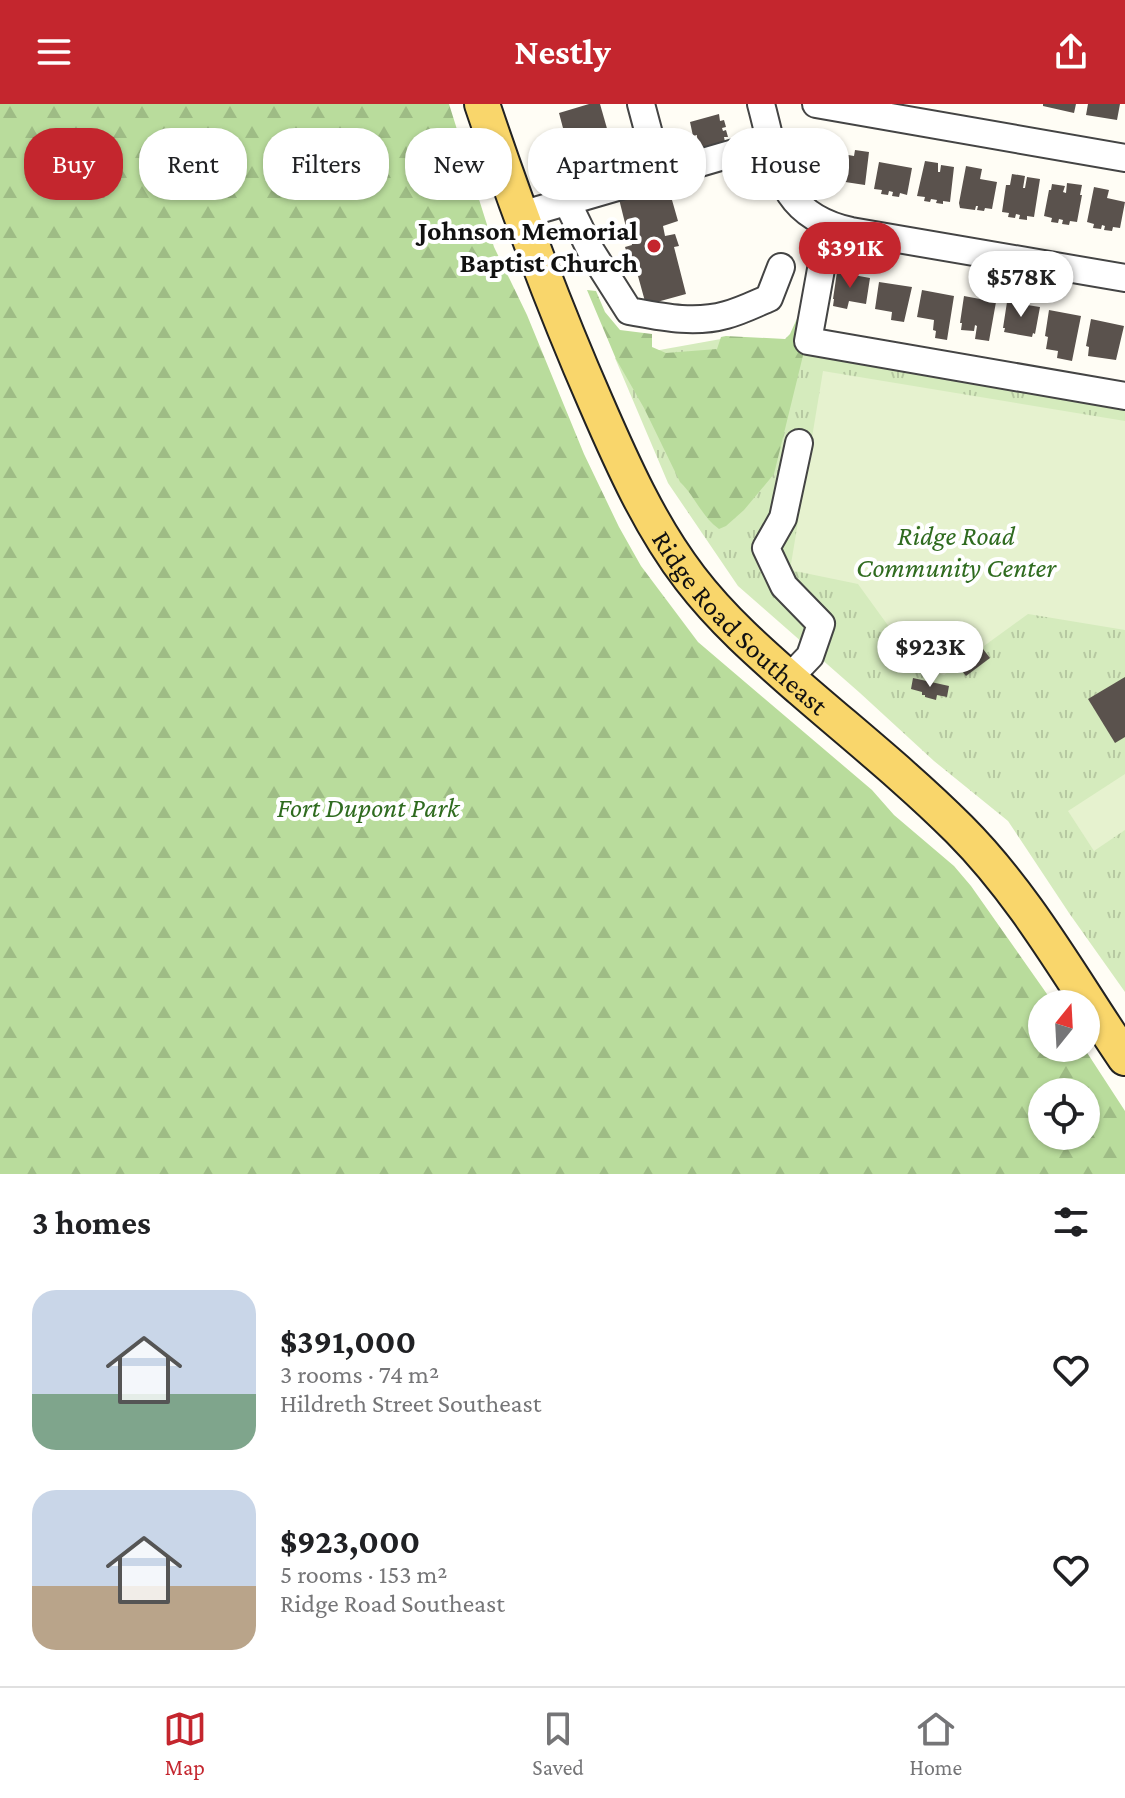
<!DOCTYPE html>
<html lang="en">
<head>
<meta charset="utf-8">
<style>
	body { margin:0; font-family:"Crimson Pro",serif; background:#f2f2f2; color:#202124; height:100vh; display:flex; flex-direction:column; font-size:30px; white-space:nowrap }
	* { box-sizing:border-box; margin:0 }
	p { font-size:26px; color:#757577 }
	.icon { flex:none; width:44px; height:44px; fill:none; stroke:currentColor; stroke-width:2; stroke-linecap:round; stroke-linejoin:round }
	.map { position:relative; height:1070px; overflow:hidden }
	.sheet { display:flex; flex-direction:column; background:#fff; flex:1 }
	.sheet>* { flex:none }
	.top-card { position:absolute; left:24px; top:24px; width:1078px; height:72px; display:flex; gap:16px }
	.needle { width:52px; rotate:18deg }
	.tools { position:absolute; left:1028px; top:886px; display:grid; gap:16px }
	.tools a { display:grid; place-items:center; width:72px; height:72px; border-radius:50%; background:#fff; box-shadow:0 2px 6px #0004; font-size:40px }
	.price { position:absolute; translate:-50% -68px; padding:0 18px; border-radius:28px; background:#fff; color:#222; font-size:26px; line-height:52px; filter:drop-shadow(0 2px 4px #0008) }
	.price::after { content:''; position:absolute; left:50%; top:48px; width:24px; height:18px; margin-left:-12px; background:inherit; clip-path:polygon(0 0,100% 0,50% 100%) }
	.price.selected { background:#c4262e; color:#fff }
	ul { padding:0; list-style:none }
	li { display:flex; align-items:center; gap:24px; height:200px; padding:0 32px }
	li span { display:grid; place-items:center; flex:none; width:224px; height:160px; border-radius:24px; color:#555 }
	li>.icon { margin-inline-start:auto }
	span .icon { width:96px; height:96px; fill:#fffc; stroke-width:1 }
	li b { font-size:34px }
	h2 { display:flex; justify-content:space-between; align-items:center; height:96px; padding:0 32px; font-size:34px }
	.pill { padding:0 28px; border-radius:32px; background:#fff; box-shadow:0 2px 6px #0004; font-size:28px; line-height:72px }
	.pill.selected { background:#c4262e; color:#fff }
	header { display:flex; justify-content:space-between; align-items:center; height:104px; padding:0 32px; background:#c4262e; color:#fff; font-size:36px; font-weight:700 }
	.menu { display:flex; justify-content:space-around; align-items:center; height:112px; border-top:2px solid #e0e0e0; background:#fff; font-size:22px; color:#757577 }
	.menu a { display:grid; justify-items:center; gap:4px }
	.menu .selected { color:#c4262e }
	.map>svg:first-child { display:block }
	.grass { fill:url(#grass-tufts) }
	.forest { fill:url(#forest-firs); fill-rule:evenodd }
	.pitch { fill:#e6f2cf }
	.building { fill:#5a524d }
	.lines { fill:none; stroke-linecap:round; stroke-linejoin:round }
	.minor-casing { stroke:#444; stroke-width:30 }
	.major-casing { stroke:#222; stroke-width:38 }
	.minor { stroke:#fff; stroke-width:26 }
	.major { stroke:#f9d66b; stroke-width:34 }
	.poi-dot { fill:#c4262e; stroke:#fff; stroke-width:3 }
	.labels { text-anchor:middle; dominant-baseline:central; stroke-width:8; stroke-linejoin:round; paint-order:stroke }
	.poi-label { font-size:28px; font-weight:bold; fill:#111; stroke:#fff; text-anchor:end }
	.park-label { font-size:28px; font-style:italic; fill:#2f6b1f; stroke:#fff }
	.street-label { font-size:28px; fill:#111; stroke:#fff }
</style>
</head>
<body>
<header><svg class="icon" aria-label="menu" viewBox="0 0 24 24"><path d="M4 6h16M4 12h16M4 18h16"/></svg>Nestly<svg class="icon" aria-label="share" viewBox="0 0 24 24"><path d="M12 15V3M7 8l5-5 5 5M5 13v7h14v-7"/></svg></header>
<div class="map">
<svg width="1125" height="1070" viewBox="0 0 1125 1070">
	<defs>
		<pattern id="grass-tufts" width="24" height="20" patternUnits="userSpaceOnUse" patternTransform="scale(2)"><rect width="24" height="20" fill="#d5ebbd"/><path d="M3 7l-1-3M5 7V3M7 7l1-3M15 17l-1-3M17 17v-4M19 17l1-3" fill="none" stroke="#b6c8a1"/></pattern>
		<pattern id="forest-firs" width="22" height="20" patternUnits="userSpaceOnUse" patternTransform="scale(2)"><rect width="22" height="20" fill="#b9dc9c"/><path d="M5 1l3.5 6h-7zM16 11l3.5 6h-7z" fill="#9ebc85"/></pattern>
	</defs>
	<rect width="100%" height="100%" fill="#fffdf5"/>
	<polygon class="grass" points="732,233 840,255 1125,305 1125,888 1069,809 1008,717 934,657 860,589 738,482 668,379 615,254"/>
	<g class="forest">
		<path d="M0 0H449L494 143 527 211 584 350 619 423 641 462 698 538 872 686 894 711 954 762 971 782 1054 900H1042V944H1084L1125 1007V1070H0ZM1042 988H1086V1032H1042Z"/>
		<path d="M587 186 596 187 605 208 620 226 652 230V243L666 249 717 245 721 233 726 232 785 235 790 230 805 197 809 227 774 370 744 406 726 422 719 425C702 413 694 391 680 378L644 304 616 255Z"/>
	</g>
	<g class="pitch">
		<polygon points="823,267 1125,317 1125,526 1028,510 944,571 918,563 858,480 790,466"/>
		<polygon points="1125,670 1125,726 1094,747 1068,707"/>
	</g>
	<g class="building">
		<polygon points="589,0 600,0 608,28 567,39 559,9"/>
		<polygon points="1043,0 1076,0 1074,9 1043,2"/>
		<polygon points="1088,0 1120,0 1117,16 1086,11"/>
		<polygon points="719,10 720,17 724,16 726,23 722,24 723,27 726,26 728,33 724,33 726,43 695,50 692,35 697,34 697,31 693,32 690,18"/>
		<polygon points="613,38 621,70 581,79 577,65 587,62 577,64 573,50"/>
		<polygon points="855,46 869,48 865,81 832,76 837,49 854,52"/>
		<polygon points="925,57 938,59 938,68 940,68 941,61 954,63 950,98 943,97 943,100 936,99 937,96 931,95 930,98 924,97 925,93 917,92"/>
		<polygon points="879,58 912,64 907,91 900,89 899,93 892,92 893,88 889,87 888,91 881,90 882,86 874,85"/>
		<polygon points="966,62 982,65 980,75 997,78 992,105 985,104 984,107 977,106 978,102 976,102 975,106 960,104 959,99"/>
		<polygon points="1012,70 1025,72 1023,84 1025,84 1027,73 1040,75 1034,113 1027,112 1027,116 1019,115 1020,111 1016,110 1015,114 1008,113 1009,109 1002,108 1006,81 1010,81"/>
		<polygon points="1067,79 1082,81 1080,91 1082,91 1077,118 1070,117 1069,121 1062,120 1063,116 1059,115 1058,119 1051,118 1052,114 1044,112 1049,86 1051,86 1052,80 1065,82 1063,88 1066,89"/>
		<polygon points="668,82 678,117 663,122 665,132 675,130 679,142 674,143 686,190 646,201 633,154 629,156 625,143 632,141 630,131 628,131 619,95"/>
		<polygon points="1094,83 1109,86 1107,94 1125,98 1120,124 1113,123 1112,127 1104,126 1105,122 1102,121 1101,125 1093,124 1094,120 1087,118"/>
		<polygon points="837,168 870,174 866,200 849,197 847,205 833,202 834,195 833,195"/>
		<polygon points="879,178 912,183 904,218 891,216 892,208 875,205"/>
		<polygon points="922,186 954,192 947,236 935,234 936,227 933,226 934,216 917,213"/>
		<polygon points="964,192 996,198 989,237 975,235 977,222 975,221 974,227 961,226 962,219 960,219"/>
		<polygon points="1007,198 1040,203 1035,230 1033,229 1032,233 1004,228 1005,224 1003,224"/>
		<polygon points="1049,206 1081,212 1072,257 1057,254 1058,247 1046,245 1048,233 1045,232"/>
		<polygon points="1091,215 1124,222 1116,256 1088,252 1089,243 1086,242"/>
		<polygon points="890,525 908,550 898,557 880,532"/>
		<polygon points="983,545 990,554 966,572 959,563"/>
		<polygon points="1125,573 1125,633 1115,639 1088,595"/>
		<polygon points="913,574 949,582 947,593 937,591 936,596 925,593 925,591 922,591 922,588 911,585"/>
	</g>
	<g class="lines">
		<defs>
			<g id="minor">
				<polyline points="641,0 660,71"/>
				<path d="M761 0C778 62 778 111 851 127L1125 174"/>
				<polyline points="816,0 1125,54"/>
				<path d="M567 98 591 147 629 207C662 213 694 220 726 211 741 207 755 200 769 194L781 163"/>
				<polyline points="521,111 772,38"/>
				<polyline points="829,121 808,237 1125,292"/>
				<polyline points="789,574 810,552 821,520 784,482 766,444 783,414 799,339"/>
			</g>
			<g id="major">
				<path id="s1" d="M482 0C516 101 553 201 596 299 622 359 650 422 690 474 722 516 761 550 801 585 854 631 909 675 959 725 1026 792 1072 876 1125 954"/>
			</g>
		</defs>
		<use href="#minor" class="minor-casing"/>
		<use href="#major" class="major-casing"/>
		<use href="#minor" class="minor"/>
		<use href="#major" class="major"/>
	</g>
	<circle class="poi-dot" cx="654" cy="142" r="8"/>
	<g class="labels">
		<g class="poi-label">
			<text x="638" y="126">Johnson Memorial<tspan x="638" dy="32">Baptist Church</tspan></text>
		</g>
		<g class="park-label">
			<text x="956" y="431">Ridge Road<tspan x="956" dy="32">Community Center</tspan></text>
			<text x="368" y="703">Fort Dupont Park</text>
		</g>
		<g class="street-label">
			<text stroke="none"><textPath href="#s1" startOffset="586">Ridge Road Southeast</textPath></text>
		</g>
	</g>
</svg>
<div class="tools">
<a><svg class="needle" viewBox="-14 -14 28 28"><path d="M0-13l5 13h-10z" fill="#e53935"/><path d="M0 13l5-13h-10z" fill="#757577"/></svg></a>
<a><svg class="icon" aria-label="locate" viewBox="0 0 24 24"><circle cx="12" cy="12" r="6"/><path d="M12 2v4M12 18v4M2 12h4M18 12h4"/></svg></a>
</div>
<b class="price selected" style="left:850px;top:186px">$391K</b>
<b class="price" style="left:1021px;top:215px">$578K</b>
<b class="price" style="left:930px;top:585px">$923K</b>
<div class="top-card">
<a class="pill selected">Buy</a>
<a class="pill">Rent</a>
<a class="pill">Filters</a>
<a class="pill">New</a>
<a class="pill">Apartment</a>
<a class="pill">House</a>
</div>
</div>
<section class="sheet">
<h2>3 homes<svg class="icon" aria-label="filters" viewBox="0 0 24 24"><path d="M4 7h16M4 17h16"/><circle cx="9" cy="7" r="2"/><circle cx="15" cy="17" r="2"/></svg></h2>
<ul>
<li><span style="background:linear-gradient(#c9d6e8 65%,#7fa58c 0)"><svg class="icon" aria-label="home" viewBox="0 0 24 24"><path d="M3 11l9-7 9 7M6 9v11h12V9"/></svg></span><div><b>$391,000</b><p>3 rooms · 74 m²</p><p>Hildreth Street Southeast</p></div><svg class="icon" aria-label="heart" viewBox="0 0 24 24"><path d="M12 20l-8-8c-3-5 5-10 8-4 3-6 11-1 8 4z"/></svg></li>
<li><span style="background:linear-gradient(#c9d6e8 60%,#b9a48a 0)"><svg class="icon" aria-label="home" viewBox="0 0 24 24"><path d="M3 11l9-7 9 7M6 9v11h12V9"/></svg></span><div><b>$923,000</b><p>5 rooms · 153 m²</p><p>Ridge Road Southeast</p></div><svg class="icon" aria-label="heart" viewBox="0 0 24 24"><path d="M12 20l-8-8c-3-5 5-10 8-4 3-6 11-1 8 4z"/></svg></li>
</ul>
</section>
<nav class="menu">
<a class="selected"><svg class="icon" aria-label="map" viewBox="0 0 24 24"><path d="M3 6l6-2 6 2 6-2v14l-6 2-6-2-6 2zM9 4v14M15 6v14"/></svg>Map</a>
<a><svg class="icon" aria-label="saved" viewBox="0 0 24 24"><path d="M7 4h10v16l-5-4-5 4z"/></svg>Saved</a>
<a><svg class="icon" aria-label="home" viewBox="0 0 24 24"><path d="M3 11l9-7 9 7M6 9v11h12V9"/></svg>Home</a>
</nav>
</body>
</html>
